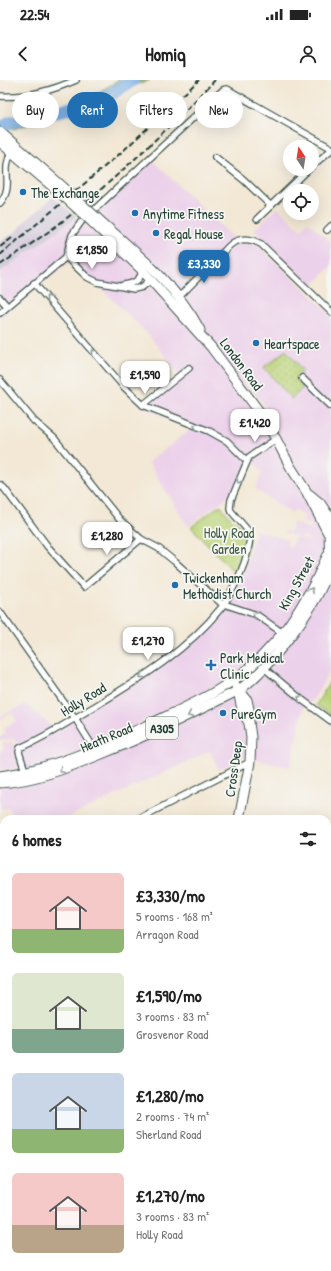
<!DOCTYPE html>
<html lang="en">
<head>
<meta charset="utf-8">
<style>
	body { margin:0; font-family:"Patrick Hand",sans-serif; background:#f6f6f6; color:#222; height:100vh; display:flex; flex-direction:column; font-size:15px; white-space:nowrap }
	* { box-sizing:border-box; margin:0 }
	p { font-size:13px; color:#767676 }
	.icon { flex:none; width:22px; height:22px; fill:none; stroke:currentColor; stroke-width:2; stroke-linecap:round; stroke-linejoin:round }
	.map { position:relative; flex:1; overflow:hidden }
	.sheet { position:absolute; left:0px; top:735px; width:331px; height:456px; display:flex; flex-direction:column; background:#fff; border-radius:12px 12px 0 0; box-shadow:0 4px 16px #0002 }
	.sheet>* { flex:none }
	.guide { position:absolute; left:12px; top:12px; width:307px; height:36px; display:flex; gap:8px }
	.needle { width:26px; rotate:348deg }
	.tools { position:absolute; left:283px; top:60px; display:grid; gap:8px }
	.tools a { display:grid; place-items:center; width:36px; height:36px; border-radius:50%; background:#fff; box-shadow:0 4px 16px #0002; font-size:20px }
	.price { position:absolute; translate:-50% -34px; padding:0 9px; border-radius:8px; background:#fff; color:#222; font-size:13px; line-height:26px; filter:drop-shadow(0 1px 2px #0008) }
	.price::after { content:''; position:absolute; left:50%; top:24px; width:12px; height:9px; margin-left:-6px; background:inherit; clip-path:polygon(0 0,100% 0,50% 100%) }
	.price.selected { background:#1f6fb2; color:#fff }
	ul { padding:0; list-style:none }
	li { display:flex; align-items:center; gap:12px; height:100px; padding:0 12px }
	li span { display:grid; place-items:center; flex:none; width:112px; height:80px; border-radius:6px; color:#555 }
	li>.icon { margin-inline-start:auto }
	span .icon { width:48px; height:48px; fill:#fffc; stroke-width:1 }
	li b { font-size:17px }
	h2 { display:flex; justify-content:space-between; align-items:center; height:48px; padding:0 12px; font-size:17px }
	.pill { padding:0 14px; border-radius:18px; background:#fff; box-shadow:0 4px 16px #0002; font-size:14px; line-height:36px }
	.pill.selected { background:#1f6fb2; color:#fff }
	.status { display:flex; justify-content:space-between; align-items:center; height:28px; padding:0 20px; background:#fff; direction:ltr }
	.status svg { height:11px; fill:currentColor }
	header { display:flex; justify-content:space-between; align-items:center; height:52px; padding:0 12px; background:#fff; font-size:18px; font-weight:700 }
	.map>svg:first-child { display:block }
	.built { fill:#ecd1ea; fill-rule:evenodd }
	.railway { fill:#cbbfd5 }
	.forest { fill:url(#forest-firs); stroke:#5a7a4e }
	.park { fill:#bcd479; stroke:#6e8856 }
	.garden { fill:url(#garden-dots); stroke:#6e8856 }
	.water { fill:url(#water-rules); stroke:#4a748c }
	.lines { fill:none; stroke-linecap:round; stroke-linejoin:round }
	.river { stroke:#75abe3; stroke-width:13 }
	.minor-casing { stroke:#3f574c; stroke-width:8 }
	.primary-casing { stroke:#3f574c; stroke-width:11 }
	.minor { stroke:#fff; stroke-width:5.5 }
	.primary { stroke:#fff; stroke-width:9 }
	.rail { stroke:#1f3d34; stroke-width:2; stroke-dasharray:6 3; stroke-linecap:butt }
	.primary-bridge-casing { stroke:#3f574c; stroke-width:11; stroke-linecap:butt }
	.primary-bridge { stroke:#fff; stroke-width:9 }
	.oneway { stroke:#8f9e9a }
	.poi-dot { fill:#1f6fb2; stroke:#f6f6f2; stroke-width:1.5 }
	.labels { text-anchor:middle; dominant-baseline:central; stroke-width:3.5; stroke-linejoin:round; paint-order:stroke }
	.shield { fill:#f6f6f2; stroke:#60746d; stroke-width:1 }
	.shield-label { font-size:13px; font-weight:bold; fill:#1f3d34 }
	.poi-label { font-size:14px; fill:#1f3d34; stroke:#f6f6f2; text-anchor:start }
	.street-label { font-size:14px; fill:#1f3d34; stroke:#f6f6f2 }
	.park-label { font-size:14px; fill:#3e5b42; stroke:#f6f6f2 }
</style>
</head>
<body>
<div class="status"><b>22:54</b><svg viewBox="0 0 49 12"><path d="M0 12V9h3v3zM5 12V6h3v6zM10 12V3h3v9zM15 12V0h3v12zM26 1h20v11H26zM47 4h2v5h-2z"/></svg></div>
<header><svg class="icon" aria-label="back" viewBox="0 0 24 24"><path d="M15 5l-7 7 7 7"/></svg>Homiq<svg class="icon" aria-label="person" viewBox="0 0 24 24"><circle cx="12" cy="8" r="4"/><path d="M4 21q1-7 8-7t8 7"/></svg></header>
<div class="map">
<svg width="331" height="1191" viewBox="0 0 331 1191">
	<defs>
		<pattern id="forest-firs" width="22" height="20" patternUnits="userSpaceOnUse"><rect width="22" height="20" fill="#95b669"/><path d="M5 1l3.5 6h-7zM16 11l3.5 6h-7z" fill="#799557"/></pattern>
		<pattern id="garden-dots" width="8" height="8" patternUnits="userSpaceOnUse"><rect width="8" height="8" fill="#bcd479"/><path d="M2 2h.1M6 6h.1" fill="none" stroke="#a1b769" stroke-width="1.8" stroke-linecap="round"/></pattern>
		<pattern id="water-rules" width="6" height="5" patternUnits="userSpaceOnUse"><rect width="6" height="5" fill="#75abe3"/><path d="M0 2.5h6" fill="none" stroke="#5f8cb9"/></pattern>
	</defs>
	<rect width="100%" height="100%" fill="#f6f6f2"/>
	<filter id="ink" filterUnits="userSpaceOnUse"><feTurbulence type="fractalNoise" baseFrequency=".025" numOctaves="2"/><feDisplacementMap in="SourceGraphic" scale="8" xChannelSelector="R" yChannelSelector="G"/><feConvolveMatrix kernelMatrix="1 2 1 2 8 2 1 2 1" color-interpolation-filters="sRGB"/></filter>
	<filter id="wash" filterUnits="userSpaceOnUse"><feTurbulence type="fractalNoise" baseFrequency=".012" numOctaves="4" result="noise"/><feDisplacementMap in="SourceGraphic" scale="16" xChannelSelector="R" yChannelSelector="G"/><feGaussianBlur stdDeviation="0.9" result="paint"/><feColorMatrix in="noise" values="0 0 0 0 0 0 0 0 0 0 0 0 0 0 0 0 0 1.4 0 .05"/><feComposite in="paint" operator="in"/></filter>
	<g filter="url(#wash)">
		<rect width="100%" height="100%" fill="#f3e8d5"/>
		<g class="built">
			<path d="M152 80 240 164H256L312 216 331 235V589L313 620 303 628 290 687 244 677 219 690 210 671 65 739H13L9 728 0 729V692L18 690V688L0 690V671L4 670 3 663 12 662 14 667 18 665 14 659 0 660V657L6 653 4 648 17 641 12 633 0 639V637L25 624 55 649 171 575 200 551 222 527 242 496 256 450 288 460 286 465 291 467 295 457 310 462 311 461 307 459 308 457 303 455 302 458 284 453 285 451 290 452 293 443 312 449 309 442 305 444 302 439 305 437 303 434 301 435 296 429 291 433 256 409 262 392 255 383 246 388 230 415 188 446 148 382 190 350 144 327 182 297 146 252 72 180 0 238V192L74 140 80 146ZM238 295H241L242 296 267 329 266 332ZM150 638 151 640 117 655 116 653Z"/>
			<polygon points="277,127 301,150 308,142 331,162 331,188 330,187 312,206 254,150"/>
			<polygon points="4,997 4,1037 0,1037 0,998"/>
		</g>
		<polygon class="railway" points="53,117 77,137 0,192 0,162 19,149 24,142"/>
		<g class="forest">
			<polygon points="117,0 150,0 141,4 140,3 84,30 13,49 5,42 19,35 84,20 114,3"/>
			<polygon points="331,979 331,1191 324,1191 327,1187 327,993"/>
		</g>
		<g class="park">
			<path d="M220 425C224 429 226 434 230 437 234 442 240 444 244 449 254 459 242 485 238 496L191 447Z"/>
			<polygon points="331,600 331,635 316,625"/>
			<polygon points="156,1187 243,1187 244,1191 157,1191"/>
		</g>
		<polygon class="garden" points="286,270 303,291 295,298 303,308 291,319 264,287"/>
		<g class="water">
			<polygon points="331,763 331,989 327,1005 327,772"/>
			<polygon points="327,1178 330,1191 244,1191 243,1187 327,1187"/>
		</g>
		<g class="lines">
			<polyline class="river" points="0,48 10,42 80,26 108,16 133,0"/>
		</g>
	</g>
	<g filter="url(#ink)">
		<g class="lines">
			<defs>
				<g id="minor">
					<path d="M0 16C26 18 53 10 76 0"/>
					<polyline points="215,77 244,100 271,126"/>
					<polyline points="312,86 331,70"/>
					<path d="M0 123C15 105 0 91 12 71"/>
					<polyline points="257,139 309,89"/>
					<polyline points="327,150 331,146"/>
					<polyline points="66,177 87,197 97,202 134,209 142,207 151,200"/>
					<polyline points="34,203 123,306 143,325 209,351 227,361 247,381"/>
					<path d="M123 205C133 204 143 200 141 189"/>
					<path d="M179 217 230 165C240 157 250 158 261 164L331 232"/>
					<polyline points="0,218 7,226"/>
					<polyline points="0,233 66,177 72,155 81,142 223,10 227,9 331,68"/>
					<polyline points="302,298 331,326"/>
					<polyline points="0,300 34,341 54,358 120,440 141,459 158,468 174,481 221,523 257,535 284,554"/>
					<polyline points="143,325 189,288"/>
					<polyline points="0,405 4,408 48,467 84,507 141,459"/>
					<polyline points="0,532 75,638 95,670"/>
					<polyline points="264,588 301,619 331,641"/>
					<path d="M26 694 19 672 20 668C46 657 68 642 92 628 138 600 187 571 221 528 229 518 234 506 240 494 246 480 250 468 250 453L231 431 230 428 231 420 249 377 276 359"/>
					<polyline points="138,739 250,682"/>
					<polyline points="0,865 4,877"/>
					<polyline points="0,945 4,945"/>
					<polyline points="0,995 4,994"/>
					<polyline points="0,1092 4,1092"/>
					<polyline points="0,1183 4,1183"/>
				</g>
				<g id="primary">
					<polyline points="0,52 63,107"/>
					<polyline points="0,62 59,112"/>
					<path d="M97 138C135 172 176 204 200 250"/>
					<polyline points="92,142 141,189 211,267 261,334 276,359 290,386 306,411 328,453"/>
					<polyline points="309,414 320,423 330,438"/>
					<polyline points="236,606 247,620 249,629 249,643 251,657 250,682 239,739"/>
					<path d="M239 610C239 623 242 632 249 643"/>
					<path d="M0 696C53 689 100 667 148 645 190 625 232 608 264 574 282 556 297 535 309 513 317 500 322 486 329 473"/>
					<path d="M0 703C35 701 67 688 99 675 147 656 193 633 239 610 269 589 319 524 329 488 331 471 327 453 331 436"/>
					<polyline points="150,1187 151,1191"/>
				</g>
			</defs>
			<use href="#minor" class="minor-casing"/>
			<use href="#primary" class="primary-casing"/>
			<use href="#minor" class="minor"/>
			<use href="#primary" class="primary"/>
			<g class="rail">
				<polyline points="0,167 12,158"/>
				<polyline points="0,175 123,71 199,0"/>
				<path d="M0 185C31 164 63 143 91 118 134 81 176 41 215 0"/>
			</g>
			<defs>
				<g id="primary-bridge">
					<polyline points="63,107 97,138"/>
					<polyline points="59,112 92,142"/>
				</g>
			</defs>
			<use href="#primary-bridge" class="primary-bridge-casing"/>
			<use href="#primary-bridge" class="primary-bridge"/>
		</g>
		<defs><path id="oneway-chevron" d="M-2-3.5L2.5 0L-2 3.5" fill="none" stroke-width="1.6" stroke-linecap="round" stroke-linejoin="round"/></defs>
		<g class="oneway">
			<use href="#oneway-chevron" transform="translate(48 218) rotate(-131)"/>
			<use href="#oneway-chevron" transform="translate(94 272) rotate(-130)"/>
			<use href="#oneway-chevron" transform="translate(196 346) rotate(-159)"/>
			<use href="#oneway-chevron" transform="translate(239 401) rotate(113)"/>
			<use href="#oneway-chevron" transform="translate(311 510) rotate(-62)"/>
			<use href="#oneway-chevron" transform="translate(255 535) rotate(-154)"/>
			<use href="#oneway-chevron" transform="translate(142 596) rotate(146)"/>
			<use href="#oneway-chevron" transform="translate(300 618) rotate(-141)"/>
			<use href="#oneway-chevron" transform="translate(190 635) rotate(155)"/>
			<use href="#oneway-chevron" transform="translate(61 690) rotate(158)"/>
		</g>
	</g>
	<g class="poi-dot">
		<circle cx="23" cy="112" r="4"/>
		<circle cx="135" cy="133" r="4"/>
		<circle cx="156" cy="153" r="4"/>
		<circle cx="256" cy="263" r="4"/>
		<circle cx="175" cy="505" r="4"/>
		<path d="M209 579h4v4h4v4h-4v4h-4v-4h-4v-4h4z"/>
		<circle cx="223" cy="633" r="4"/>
	</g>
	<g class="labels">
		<rect class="shield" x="146" y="637" width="32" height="22" rx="3"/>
		<g class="shield-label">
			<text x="162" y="648">A305</text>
		</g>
		<g class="poi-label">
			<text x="31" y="112">The Exchange</text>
			<text x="143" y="133">Anytime Fitness</text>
			<text x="164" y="153">Regal House</text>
			<text x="264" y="263">Heartspace</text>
			<text x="183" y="497">Twickenham<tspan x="183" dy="16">Methodist Church</tspan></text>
			<text x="220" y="577">Park Medical<tspan x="220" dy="16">Clinic</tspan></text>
			<text x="231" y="633">PureGym</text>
		</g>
		<g class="street-label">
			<text transform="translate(242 284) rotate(53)">London Road</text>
			<text transform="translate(296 503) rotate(-61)">King Street</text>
			<text transform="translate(83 619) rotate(-32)">Holly Road</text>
			<text transform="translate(106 657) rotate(-23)">Heath Road</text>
			<text transform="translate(233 689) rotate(-82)">Cross Deep</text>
		</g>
		<g class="park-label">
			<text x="229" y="452">Holly Road<tspan x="229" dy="16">Garden</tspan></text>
		</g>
	</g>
</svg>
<div class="tools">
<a><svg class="needle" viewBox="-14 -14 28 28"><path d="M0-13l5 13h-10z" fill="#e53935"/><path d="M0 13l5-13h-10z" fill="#767676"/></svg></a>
<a><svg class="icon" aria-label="locate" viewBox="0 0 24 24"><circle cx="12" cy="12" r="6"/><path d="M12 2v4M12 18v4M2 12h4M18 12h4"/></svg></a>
</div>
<b class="price" style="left:92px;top:190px">£1,850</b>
<b class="price selected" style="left:204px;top:204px">£3,330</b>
<b class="price" style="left:145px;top:315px">£1,590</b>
<b class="price" style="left:255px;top:363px">£1,420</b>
<b class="price" style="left:107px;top:476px">£1,280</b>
<b class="price" style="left:148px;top:581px">£1,270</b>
<div class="guide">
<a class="pill">Buy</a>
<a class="pill selected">Rent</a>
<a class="pill">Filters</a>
<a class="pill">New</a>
</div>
<section class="sheet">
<h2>6 homes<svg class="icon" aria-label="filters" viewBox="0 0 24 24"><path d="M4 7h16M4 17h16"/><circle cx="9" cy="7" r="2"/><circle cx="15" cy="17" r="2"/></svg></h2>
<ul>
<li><span style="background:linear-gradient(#f6c9c9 70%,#8fb573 0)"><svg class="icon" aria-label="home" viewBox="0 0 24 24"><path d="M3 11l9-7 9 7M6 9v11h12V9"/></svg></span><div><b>£3,330/mo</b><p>5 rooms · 168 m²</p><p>Arragon Road</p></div></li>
<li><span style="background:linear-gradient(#dfe7d0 70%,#7fa58c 0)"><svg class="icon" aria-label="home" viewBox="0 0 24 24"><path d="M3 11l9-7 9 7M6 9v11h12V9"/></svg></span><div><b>£1,590/mo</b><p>3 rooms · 83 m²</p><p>Grosvenor Road</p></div></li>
<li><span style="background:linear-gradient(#c9d6e8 70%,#8fb573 0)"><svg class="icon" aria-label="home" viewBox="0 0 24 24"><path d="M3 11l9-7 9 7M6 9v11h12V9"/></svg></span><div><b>£1,280/mo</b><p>2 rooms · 74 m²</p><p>Sherland Road</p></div></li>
<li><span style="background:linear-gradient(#f6c9c9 65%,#b9a48a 0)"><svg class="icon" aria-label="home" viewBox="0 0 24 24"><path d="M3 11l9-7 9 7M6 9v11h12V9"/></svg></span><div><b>£1,270/mo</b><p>3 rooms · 83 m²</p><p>Holly Road</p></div></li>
</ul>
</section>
</div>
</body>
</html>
